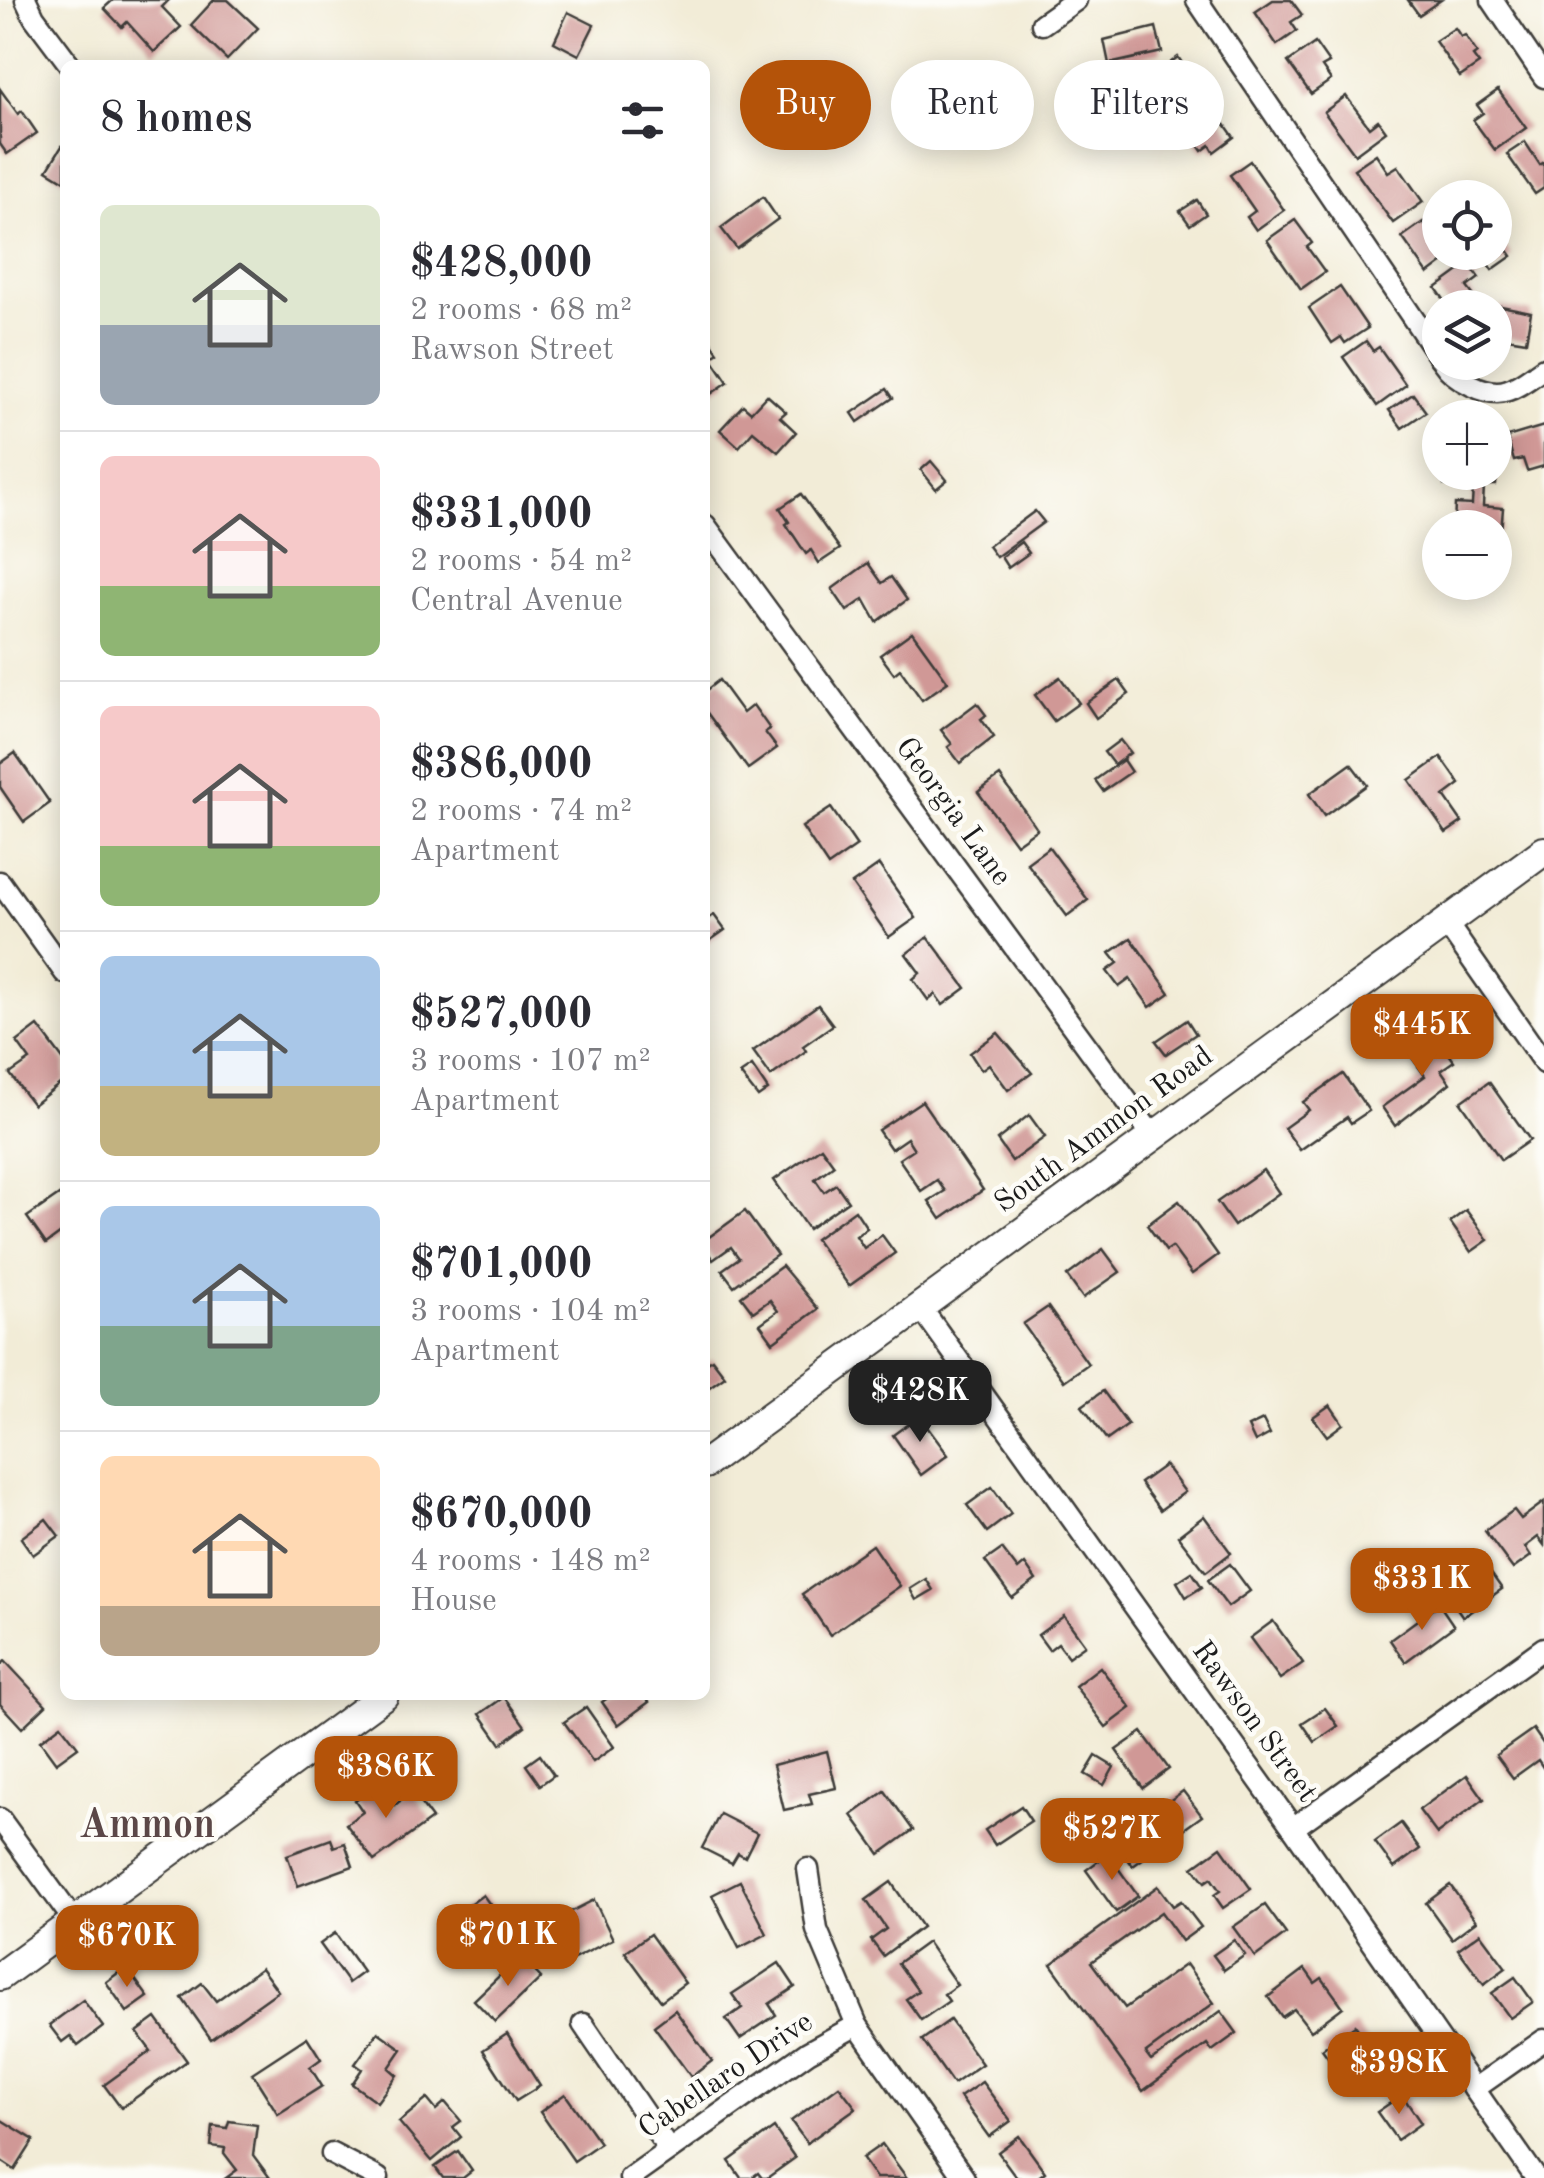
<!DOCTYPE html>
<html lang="en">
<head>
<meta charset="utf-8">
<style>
	body { margin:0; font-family:"Old Standard TT",serif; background:#f7f7f7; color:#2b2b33; height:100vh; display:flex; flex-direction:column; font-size:38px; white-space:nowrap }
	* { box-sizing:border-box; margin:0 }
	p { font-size:32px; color:#7c7c81 }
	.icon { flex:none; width:55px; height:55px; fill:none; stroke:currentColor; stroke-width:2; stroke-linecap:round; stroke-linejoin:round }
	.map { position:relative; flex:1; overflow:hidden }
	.sheet { position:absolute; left:60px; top:60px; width:650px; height:1640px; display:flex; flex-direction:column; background:#fff; border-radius:15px; box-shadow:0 5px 25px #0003 }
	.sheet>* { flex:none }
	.hud { position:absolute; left:740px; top:60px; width:652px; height:90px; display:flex; gap:20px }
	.controls { position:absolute; left:1422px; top:180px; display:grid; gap:20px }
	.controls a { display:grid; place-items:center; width:90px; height:90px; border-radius:50%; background:#fff; box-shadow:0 5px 25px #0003; font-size:50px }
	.price { position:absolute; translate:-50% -85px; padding:0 22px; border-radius:20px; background:#b45309; color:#fff; font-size:32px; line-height:65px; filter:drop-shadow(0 2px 5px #0008) }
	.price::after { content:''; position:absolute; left:50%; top:60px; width:30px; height:22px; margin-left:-15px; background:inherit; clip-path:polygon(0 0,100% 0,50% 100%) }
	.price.on { background:#222; color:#fff }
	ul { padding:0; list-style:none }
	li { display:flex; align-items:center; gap:30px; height:250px; padding:0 40px }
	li+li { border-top:2px solid #e1e1e2 }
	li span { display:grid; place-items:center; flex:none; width:280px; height:200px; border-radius:15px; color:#555 }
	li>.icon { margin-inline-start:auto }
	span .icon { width:120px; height:120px; fill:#fffc; stroke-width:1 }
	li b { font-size:42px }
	h2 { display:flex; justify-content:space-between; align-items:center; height:120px; padding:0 40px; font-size:42px }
	.pill { padding:0 35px; border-radius:45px; background:#fff; box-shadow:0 5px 25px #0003; font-size:35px; line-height:90px }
	.pill.on { background:#b45309; color:#fff }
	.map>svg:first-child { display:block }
	.building { fill:#d09896 }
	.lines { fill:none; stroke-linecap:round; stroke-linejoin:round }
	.minor-casing { stroke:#3c3b38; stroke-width:25 }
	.major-casing { stroke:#3c3b38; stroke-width:32 }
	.minor { stroke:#fff; stroke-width:20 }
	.major { stroke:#fff; stroke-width:28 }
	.labels { text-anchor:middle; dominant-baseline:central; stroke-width:9; stroke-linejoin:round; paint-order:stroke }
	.street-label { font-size:30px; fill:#1c1c1c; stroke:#fdfcf7 }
	.district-label { font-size:40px; font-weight:bold; fill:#5b4747; stroke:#fdfcf7 }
</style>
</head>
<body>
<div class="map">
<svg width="1544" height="2178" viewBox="0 0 1544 2178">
	<rect width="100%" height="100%" fill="#fdfcf7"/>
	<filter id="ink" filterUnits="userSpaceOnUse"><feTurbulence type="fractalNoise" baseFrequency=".01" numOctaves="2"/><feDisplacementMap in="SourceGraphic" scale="20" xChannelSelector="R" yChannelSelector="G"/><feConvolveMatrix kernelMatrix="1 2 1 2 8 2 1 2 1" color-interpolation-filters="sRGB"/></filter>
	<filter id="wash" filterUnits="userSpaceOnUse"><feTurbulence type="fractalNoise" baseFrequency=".0048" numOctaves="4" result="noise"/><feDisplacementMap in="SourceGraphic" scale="40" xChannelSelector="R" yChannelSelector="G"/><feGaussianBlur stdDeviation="2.25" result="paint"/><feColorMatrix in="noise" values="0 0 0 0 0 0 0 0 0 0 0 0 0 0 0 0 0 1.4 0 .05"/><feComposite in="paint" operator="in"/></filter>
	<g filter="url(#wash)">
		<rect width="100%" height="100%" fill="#f2ecd7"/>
		<g id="blocks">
			<g class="building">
				<polygon points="113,0 169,0 162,7 181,27 154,52 127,22 122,27 104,8"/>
				<polygon points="214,0 228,0 258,28 227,60 191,25"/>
				<polygon points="1273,0 1291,0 1302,15 1291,22 1297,31 1277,45 1255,12"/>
				<polygon points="1408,0 1441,0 1419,15"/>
				<polygon points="568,12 594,25 579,55 554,42"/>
				<polygon points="1156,27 1162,52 1109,64 1104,40"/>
				<polygon points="1455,28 1461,37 1465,35 1477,53 1473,56 1479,64 1460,77 1435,41"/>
				<polygon points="1315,43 1329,63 1322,67 1331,80 1311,94 1288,62"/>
				<polygon points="1178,57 1207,99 1187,112 1159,71"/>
				<polygon points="0,89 18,114 22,111 37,133 7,154 0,144"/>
				<polygon points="1498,90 1526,128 1495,150 1473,120 1483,113 1477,105"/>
				<polygon points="1346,96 1369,127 1378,120 1386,131 1355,154 1324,112"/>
				<polygon points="1212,106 1234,137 1214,152 1210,145 1202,151 1193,138 1201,132 1192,120"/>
				<polygon points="1525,142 1540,165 1544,162 1544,188 1535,194 1507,154"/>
				<polygon points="62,146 65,148 65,181 47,170"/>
				<polygon points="1376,154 1388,172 1398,166 1423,202 1393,223 1354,169"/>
				<polygon points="1250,161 1284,210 1256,230 1247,217 1255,211 1230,175"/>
				<polygon points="763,197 778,219 737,249 721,228"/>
				<polygon points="1197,200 1206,214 1190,225 1180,211"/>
				<polygon points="1295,220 1312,243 1307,247 1325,272 1301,289 1267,240"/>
				<polygon points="1423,222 1440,247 1440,252 1448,259 1428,274 1402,237"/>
				<polygon points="1495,232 1512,256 1492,270 1480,252 1495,252"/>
				<polygon points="1469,264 1479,278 1467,287 1477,300 1466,308 1450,308 1436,288"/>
				<polygon points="1340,287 1368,328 1345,343 1341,337 1332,343 1309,308"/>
				<polygon points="1501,306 1531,312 1526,341 1501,337 1499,345 1495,344 1495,323 1498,323"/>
				<polygon points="705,333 718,352 711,357 728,382 705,398"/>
				<polygon points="1366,341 1373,351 1379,347 1406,385 1377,406 1343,357"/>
				<polygon points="887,389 893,398 858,422 852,413"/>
				<polygon points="1413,394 1426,412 1402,428 1389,410"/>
				<polygon points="767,395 786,412 780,417 796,432 778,452 753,431 739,447 720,430 743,405 751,412"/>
				<polygon points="1544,426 1544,466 1527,471 1523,459 1514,461 1507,437"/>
				<polygon points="931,461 947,480 936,489 921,470"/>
				<polygon points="1445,472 1497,472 1496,485 1484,485 1483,506 1503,508 1501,532 1495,531 1495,528 1454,528 1455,504 1472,505 1473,487 1444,485"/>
				<polygon points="801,494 840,549 819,563 811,550 806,554 786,524 789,522 780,508"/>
				<polygon points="1035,511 1044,522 996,557 988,546"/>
				<polygon points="1021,542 1029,553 1008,568 1001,557"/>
				<polygon points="868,563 882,583 891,577 907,600 877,622 864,599 847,611 832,589"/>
				<polygon points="912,632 948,682 922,700 900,669 894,674 880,655"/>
				<polygon points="1060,677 1079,703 1054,721 1035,695"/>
				<polygon points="719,680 743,713 753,705 770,729 765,732 777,748 748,769 705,710 705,691"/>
				<polygon points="1119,680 1129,694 1096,718 1086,703"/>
				<polygon points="977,703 986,715 981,719 994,737 960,763 948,747 952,744 941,730"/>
				<polygon points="1120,740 1130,753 1114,765 1104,752"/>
				<polygon points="15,753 50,803 24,822 0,787 0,764"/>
				<polygon points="1441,757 1460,784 1444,796 1462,822 1446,833 1409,780"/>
				<polygon points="1123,760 1131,772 1103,791 1095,780"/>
				<polygon points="1351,764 1367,785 1324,816 1309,794"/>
				<polygon points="1000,776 1037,829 1016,844 978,792"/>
				<polygon points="831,808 857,846 828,866 802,827"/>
				<polygon points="1049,847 1088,900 1067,916 1027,863"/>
				<polygon points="879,865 916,918 889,937 852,884"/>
				<polygon points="714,915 725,930 705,944 705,921"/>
				<polygon points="928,937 966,988 943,1005 935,994 928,1000 913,979 920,973 906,954"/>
				<polygon points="1131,938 1170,993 1150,1007 1130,979 1119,987 1107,971 1118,963 1110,953"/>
				<polygon points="818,1005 833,1025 803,1046 806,1051 771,1076 753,1051"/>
				<polygon points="1187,1020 1196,1034 1166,1054 1156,1041"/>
				<polygon points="38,1026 65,1062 65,1080 33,1105 10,1074 30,1060 17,1042"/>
				<polygon points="998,1033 1032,1073 1008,1090 989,1064 981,1070 970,1053"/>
				<polygon points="1434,1033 1454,1061 1441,1070 1450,1083 1395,1126 1382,1107 1425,1076 1408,1052"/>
				<polygon points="752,1066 768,1090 758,1097 740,1074"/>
				<polygon points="1343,1074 1369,1111 1351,1123 1347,1117 1300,1150 1284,1128 1309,1110 1303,1102"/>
				<polygon points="1489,1082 1530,1140 1501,1160 1461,1102"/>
				<polygon points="922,1101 983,1190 941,1219 929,1201 945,1191 937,1180 921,1191 899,1159 914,1149 907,1138 891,1149 878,1130"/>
				<polygon points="1029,1115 1045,1137 1012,1161 997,1140"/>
				<polygon points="821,1147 834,1165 815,1179 824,1192 836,1184 848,1201 808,1229 774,1180"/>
				<polygon points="1263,1170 1279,1193 1234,1226 1217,1202"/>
				<polygon points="62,1193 65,1197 65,1230 46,1244 27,1217"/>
				<polygon points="1179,1201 1218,1255 1192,1274 1172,1247 1166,1251 1147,1225"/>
				<polygon points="855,1210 867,1228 856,1236 864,1248 882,1235 895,1253 849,1286 815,1239"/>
				<polygon points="1466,1210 1488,1240 1471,1252 1450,1222"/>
				<polygon points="745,1211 777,1255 734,1286 722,1270 739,1258 731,1247 713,1260 705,1248 705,1240"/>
				<polygon points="1103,1249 1120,1272 1083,1298 1067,1276"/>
				<polygon points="782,1266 818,1309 773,1342 760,1324 778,1311 770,1300 753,1312 741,1296"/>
				<polygon points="1048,1307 1088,1364 1064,1381 1023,1324"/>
				<polygon points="712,1359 725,1376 705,1390 705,1364"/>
				<polygon points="1103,1391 1128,1425 1107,1440 1082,1406"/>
				<polygon points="1330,1405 1343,1424 1327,1436 1313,1417"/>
				<polygon points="919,1416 948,1455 921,1475 893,1435"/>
				<polygon points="1263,1420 1270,1434 1255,1442 1248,1427"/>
				<polygon points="1165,1465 1185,1492 1160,1510 1140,1483"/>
				<polygon points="992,1487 1011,1514 987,1532 967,1505"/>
				<polygon points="1544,1502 1544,1545 1538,1537 1525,1547 1531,1556 1513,1569 1485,1531 1514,1510 1521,1519"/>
				<polygon points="1204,1516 1231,1553 1206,1572 1178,1536"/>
				<polygon points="46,1519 59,1536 33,1555 21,1538"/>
				<polygon points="872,1545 900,1586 830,1635 802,1594"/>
				<polygon points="1002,1549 1018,1570 1025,1564 1036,1580 1012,1598 985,1561"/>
				<polygon points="1230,1564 1250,1591 1228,1607 1208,1580"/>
				<polygon points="1488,1569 1502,1589 1463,1617 1449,1597"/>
				<polygon points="1192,1572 1202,1587 1186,1597 1177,1582"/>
				<polygon points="926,1579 933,1590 916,1600 910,1589"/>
				<polygon points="1439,1604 1454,1626 1405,1662 1390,1640"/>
				<polygon points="1064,1616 1085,1645 1068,1657 1058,1643 1049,1650 1038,1635"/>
				<polygon points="1273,1621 1303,1663 1280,1679 1250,1638"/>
				<polygon points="5,1661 46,1705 22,1728 0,1704 0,1666"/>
				<polygon points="1100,1667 1131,1708 1106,1727 1075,1686"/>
				<polygon points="612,1695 644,1695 649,1702 618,1725 602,1702"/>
				<polygon points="504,1697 525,1726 501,1744 480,1714"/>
				<polygon points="586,1707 614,1747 593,1762 564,1722"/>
				<polygon points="1325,1708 1338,1726 1315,1742 1302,1723"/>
				<polygon points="61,1725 78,1747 56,1763 40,1741"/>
				<polygon points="1533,1729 1544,1745 1544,1769 1538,1760 1513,1778 1496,1755"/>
				<polygon points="1142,1732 1169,1769 1143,1788 1116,1750"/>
				<polygon points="827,1751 836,1788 809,1794 812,1804 784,1810 773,1765"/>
				<polygon points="540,1755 554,1775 540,1785 526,1765"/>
				<polygon points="1096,1756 1114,1767 1104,1785 1085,1774"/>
				<polygon points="1467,1775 1484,1799 1437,1834 1419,1810"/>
				<polygon points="379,1783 395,1805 412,1792 432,1819 374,1861 346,1824 363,1812 355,1800"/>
				<polygon points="885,1791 913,1830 880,1854 852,1815"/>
				<polygon points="1183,1791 1202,1816 1133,1866 1119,1847 1150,1824 1146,1818"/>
				<polygon points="1021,1806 1031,1821 995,1845 985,1830"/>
				<polygon points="720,1814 757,1833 745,1857 738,1853 732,1863 702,1848"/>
				<polygon points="1401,1823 1420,1849 1394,1868 1375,1842"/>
				<polygon points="331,1839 334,1847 345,1843 353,1866 298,1886 287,1855"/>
				<polygon points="1221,1847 1251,1889 1223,1908 1214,1895 1220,1891 1211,1878 1205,1882 1193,1867"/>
				<polygon points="1108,1854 1138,1896 1116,1912 1086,1870"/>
				<polygon points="740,1881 767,1934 739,1948 712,1895"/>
				<polygon points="891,1882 922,1927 883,1956 871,1940 886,1929 866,1900"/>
				<polygon points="1450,1885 1476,1921 1452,1939 1426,1903"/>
				<polygon points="1158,1886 1173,1906 1181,1901 1201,1927 1182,1941 1161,1912 1091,1962 1125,2008 1186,1964 1214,2003 1146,2053 1152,2061 1221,2011 1237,2033 1212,2051 1207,2044 1143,2091 1051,1964"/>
				<polygon points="483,1895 499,1917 473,1936 457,1914"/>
				<polygon points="594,1900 613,1939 554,1969 535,1930"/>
				<polygon points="1265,1905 1286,1934 1255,1957 1233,1927"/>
				<polygon points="335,1933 363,1972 348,1983 320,1944"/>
				<polygon points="1480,1933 1506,1968 1484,1984 1458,1949"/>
				<polygon points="650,1934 685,1983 661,2001 625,1952"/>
				<polygon points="1234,1940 1245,1955 1224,1970 1213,1955"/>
				<polygon points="927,1942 957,1985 944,1994 949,2001 921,2020 906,1999 918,1991 898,1963"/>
				<polygon points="520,1956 541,1978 495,2022 474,2000"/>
				<polygon points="779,1963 795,1987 769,2004 776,2015 740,2039 726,2019 742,2008 732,1994"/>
				<polygon points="126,1967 148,1997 127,2012 106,1982"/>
				<polygon points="261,1968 278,1991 211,2039 182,1998 202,1983 216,2001"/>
				<polygon points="1305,1969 1315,1983 1322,1978 1343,2007 1311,2031 1294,2009 1282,2017 1268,1997"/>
				<polygon points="1515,1977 1533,2002 1510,2018 1492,1993"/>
				<polygon points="83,2000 103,2027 78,2046 70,2036 62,2042 49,2025"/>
				<polygon points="675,2010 712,2061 691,2077 654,2026"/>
				<polygon points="156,2018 187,2061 121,2108 104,2085 151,2051 137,2032"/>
				<polygon points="950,2020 982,2064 953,2084 922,2040"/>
				<polygon points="1355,2025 1387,2069 1367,2083 1352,2062 1338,2071 1322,2049"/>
				<polygon points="378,2032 402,2049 389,2068 397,2075 377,2102 352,2084 362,2069 355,2064"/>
				<polygon points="507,2034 540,2086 516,2101 483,2050"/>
				<polygon points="307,2037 321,2059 310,2067 322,2086 278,2114 252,2073"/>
				<polygon points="982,2082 1011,2121 989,2137 960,2097"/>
				<polygon points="839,2086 856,2108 807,2143 791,2121"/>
				<polygon points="565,2094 600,2143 574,2161 540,2112"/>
				<polygon points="1402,2095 1421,2123 1397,2140 1377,2112"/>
				<polygon points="427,2099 436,2110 445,2102 461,2121 453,2127 461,2137 432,2161 399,2122"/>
				<polygon points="0,2119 34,2140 15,2170 0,2160"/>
				<polygon points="229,2121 257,2125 253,2155 270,2178 226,2178 237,2170 224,2153 225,2148 211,2146 213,2126 227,2128"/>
				<polygon points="774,2128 795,2158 767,2178 762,2178 758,2173 751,2178 741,2178 729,2161"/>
				<polygon points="1019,2136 1045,2172 1037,2178 1017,2178 998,2152"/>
				<polygon points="882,2144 907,2178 876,2178 862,2158"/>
				<polygon points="458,2151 472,2171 463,2178 443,2178 435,2167"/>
			</g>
		</g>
	</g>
	<g filter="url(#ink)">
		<use href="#blocks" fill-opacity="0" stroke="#3c3b38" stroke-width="2.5"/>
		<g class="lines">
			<defs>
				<g id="minor">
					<polyline points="26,0 34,17 70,65"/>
					<polyline points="1197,0 1440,358"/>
					<polyline points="1492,0 1544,77"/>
					<polyline points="1042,24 1076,0"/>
					<path d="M1443 362C1454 379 1488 398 1508 390 1521 386 1533 375 1544 368"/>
					<polyline points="705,525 1152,1135"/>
					<polyline points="0,882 65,973"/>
					<polyline points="1445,921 1544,1063"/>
					<polyline points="919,1305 1293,1828 1536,2178"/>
					<polyline points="0,1819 74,1921"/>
					<polyline points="1293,1828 1544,1648"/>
					<polyline points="808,1869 817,1930 857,2025 964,2178"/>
					<polyline points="583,2024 669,2150"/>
					<polyline points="1474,2089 1544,2040"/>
					<polyline points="332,2154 378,2178"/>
					<polyline points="630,2178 808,2052 857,2025"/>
				</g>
				<g id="major">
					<polyline points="705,1464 1544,851"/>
					<polyline points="0,1976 384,1695"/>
				</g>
			</defs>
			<use href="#minor" class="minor-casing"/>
			<use href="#major" class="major-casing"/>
			<use href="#minor" class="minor"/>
			<use href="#major" class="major"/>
		</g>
	</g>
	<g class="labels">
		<g class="street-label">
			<text transform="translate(953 812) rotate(54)">Georgia Lane</text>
			<text transform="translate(1104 1130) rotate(-36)">South Ammon Road</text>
			<text transform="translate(1254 1722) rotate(54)">Rawson Street</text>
			<text transform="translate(726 2076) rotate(-34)">Cabellaro Drive</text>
		</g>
		<g class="district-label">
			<text x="147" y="1827">Ammon</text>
		</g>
	</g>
</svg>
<div class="controls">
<a><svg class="icon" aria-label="locate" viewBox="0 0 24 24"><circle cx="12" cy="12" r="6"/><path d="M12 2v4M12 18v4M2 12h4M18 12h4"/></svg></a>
<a><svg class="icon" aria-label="layers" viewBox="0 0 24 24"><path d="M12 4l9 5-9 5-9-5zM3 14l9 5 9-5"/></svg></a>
<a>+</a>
<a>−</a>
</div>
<b class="price" style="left:1422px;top:1079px">$445K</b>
<b class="price on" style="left:920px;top:1445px">$428K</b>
<b class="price" style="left:1422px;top:1633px">$331K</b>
<b class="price" style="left:386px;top:1821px">$386K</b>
<b class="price" style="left:1112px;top:1883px">$527K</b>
<b class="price" style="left:508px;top:1989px">$701K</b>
<b class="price" style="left:127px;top:1990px">$670K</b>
<b class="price" style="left:1399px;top:2117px">$398K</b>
<div class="hud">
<a class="pill on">Buy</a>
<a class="pill">Rent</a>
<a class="pill">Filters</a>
</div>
<section class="sheet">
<h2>8 homes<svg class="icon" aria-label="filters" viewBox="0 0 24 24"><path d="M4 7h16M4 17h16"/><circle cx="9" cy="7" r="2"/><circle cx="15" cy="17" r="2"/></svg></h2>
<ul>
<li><span style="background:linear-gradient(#dfe7d0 60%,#9aa5b1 0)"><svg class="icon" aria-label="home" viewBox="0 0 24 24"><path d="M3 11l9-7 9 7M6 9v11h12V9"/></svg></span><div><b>$428,000</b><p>2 rooms · 68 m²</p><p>Rawson Street</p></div></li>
<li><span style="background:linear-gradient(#f6c9c9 65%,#8fb573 0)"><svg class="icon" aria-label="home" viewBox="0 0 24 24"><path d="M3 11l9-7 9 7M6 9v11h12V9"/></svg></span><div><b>$331,000</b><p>2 rooms · 54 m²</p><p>Central Avenue</p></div></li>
<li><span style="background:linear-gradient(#f6c9c9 70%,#8fb573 0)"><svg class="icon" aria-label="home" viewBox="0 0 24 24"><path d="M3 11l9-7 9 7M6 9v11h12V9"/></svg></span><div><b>$386,000</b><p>2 rooms · 74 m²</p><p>Apartment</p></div></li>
<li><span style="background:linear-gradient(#a9c7e8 65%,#c2b280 0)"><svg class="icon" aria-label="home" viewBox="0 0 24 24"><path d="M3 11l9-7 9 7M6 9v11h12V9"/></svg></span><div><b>$527,000</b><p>3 rooms · 107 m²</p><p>Apartment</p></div></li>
<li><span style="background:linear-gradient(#a9c7e8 60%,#7fa58c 0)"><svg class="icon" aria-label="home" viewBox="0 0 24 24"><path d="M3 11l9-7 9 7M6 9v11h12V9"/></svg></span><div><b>$701,000</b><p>3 rooms · 104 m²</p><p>Apartment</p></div></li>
<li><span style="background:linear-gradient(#ffd9b3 75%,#b9a48a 0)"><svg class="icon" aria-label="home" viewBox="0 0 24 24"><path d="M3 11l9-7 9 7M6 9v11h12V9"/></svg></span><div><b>$670,000</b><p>4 rooms · 148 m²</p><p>House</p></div></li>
</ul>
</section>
</div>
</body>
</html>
